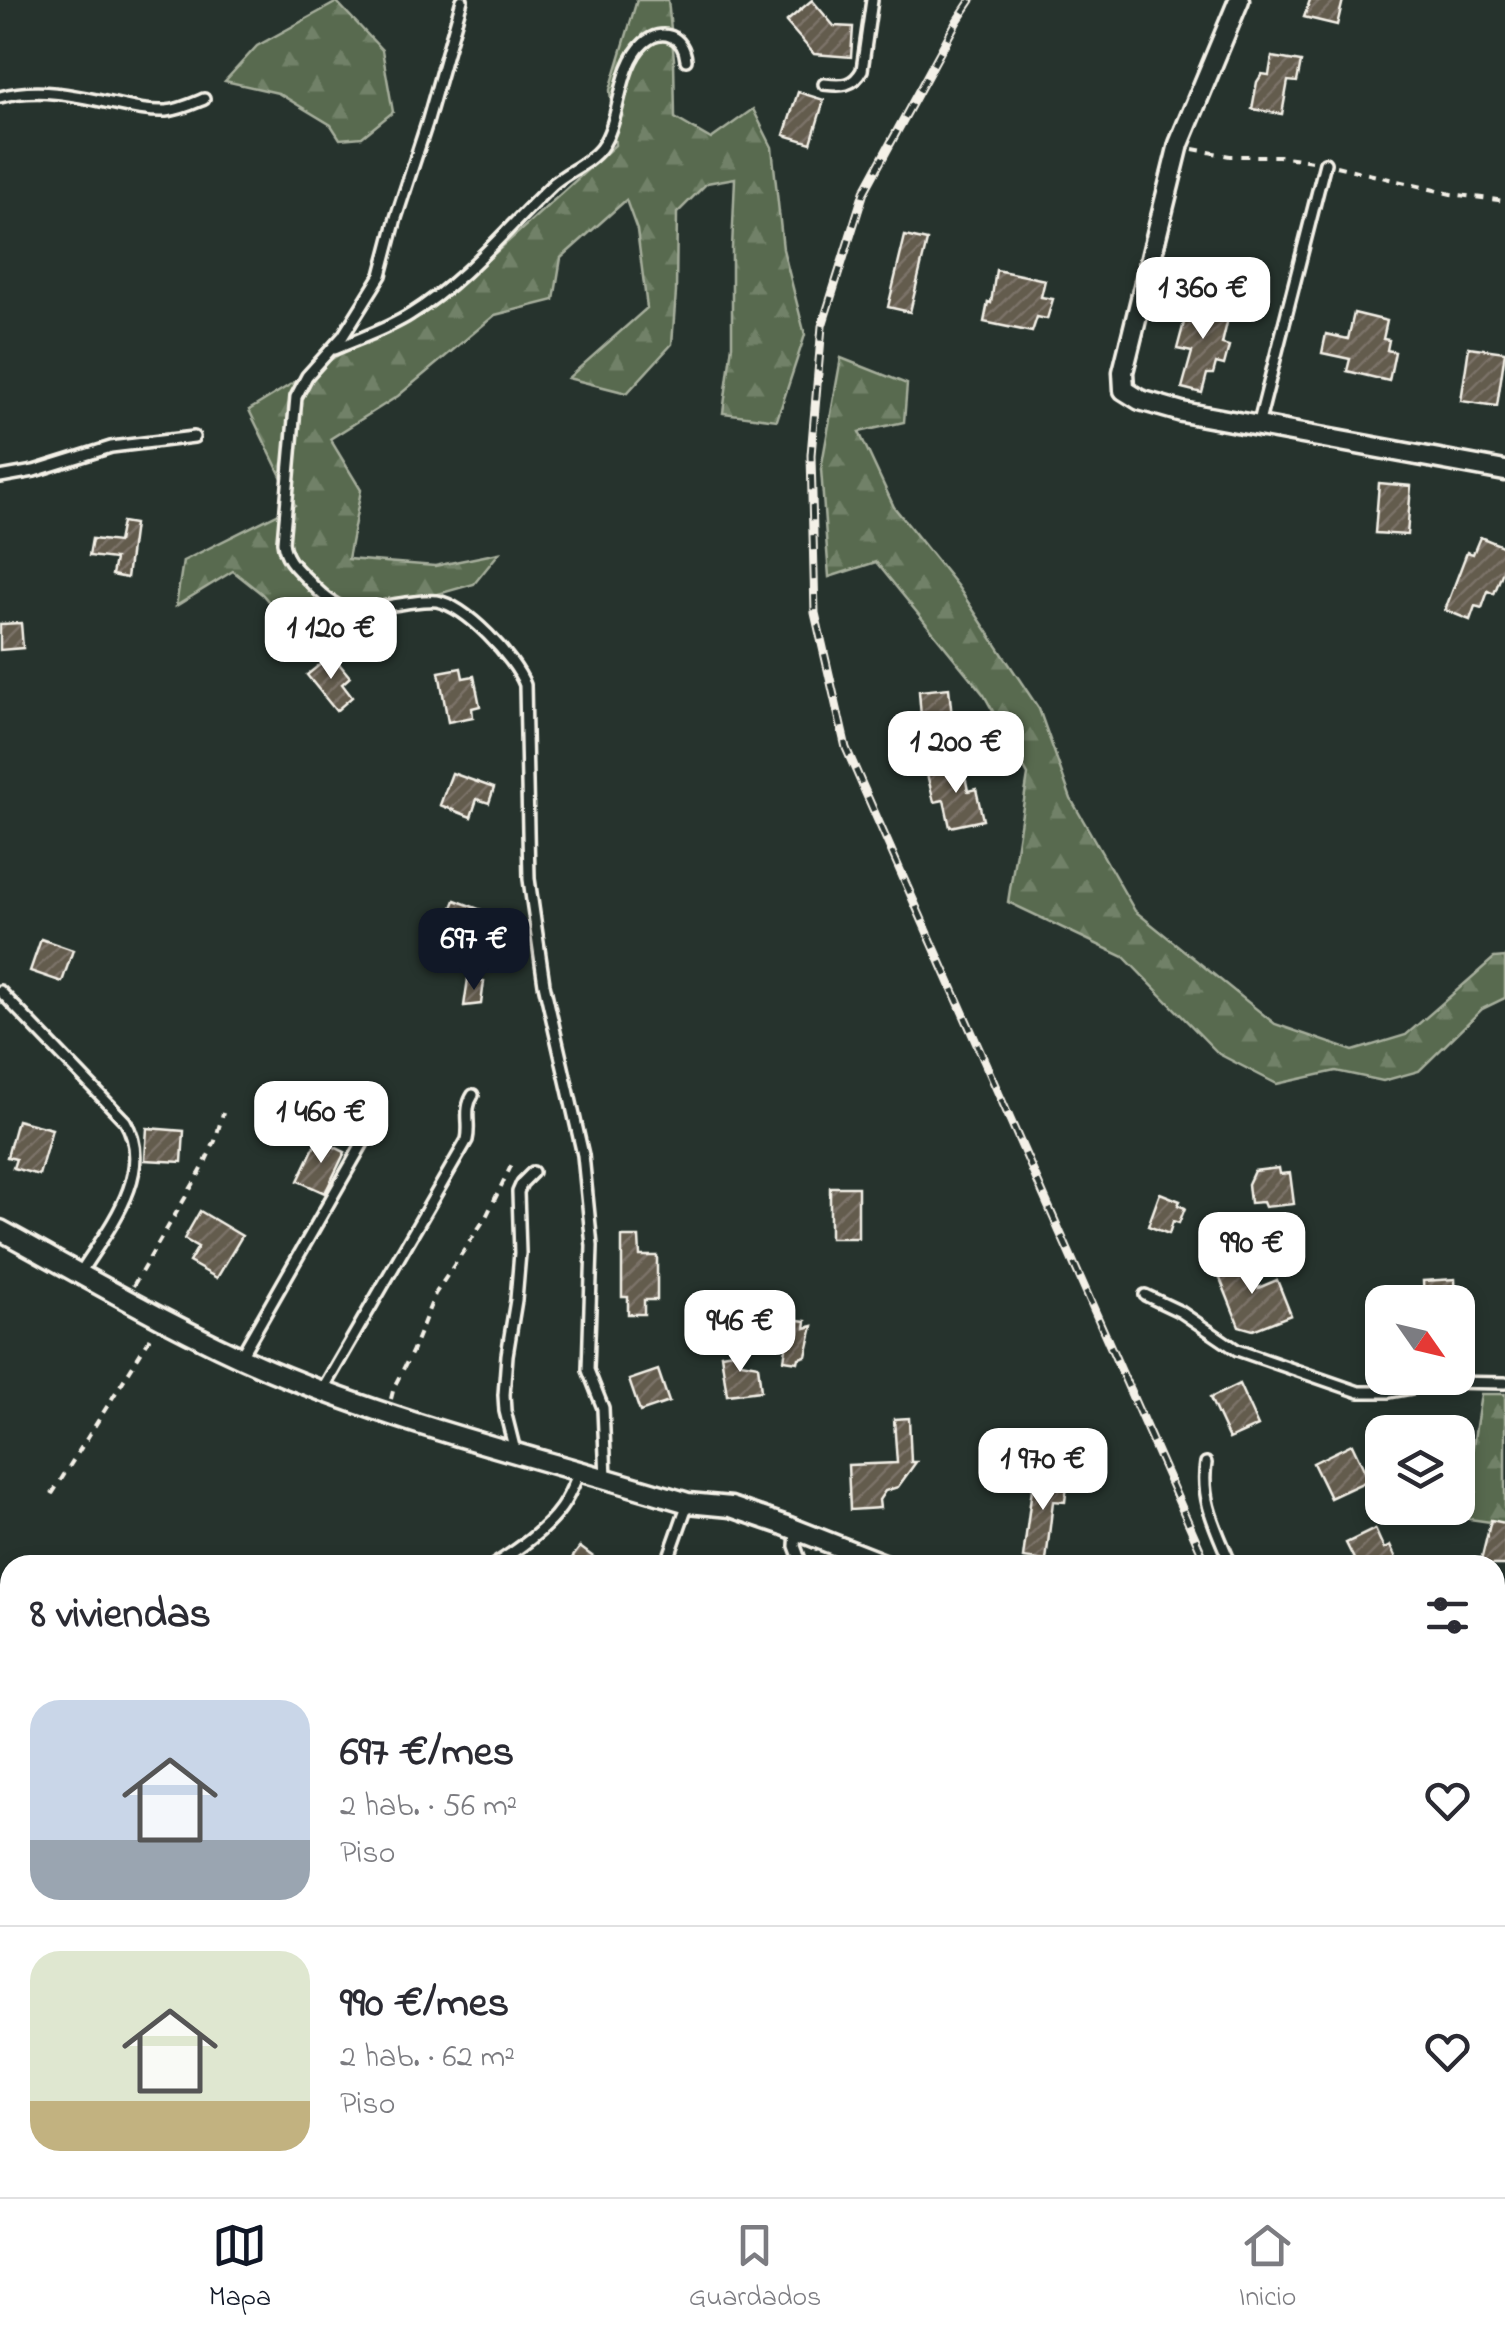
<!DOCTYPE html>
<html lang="es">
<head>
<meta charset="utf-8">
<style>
	body { margin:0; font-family:"Indie Flower",sans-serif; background:#f7f7f7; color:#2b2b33; height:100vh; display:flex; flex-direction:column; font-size:38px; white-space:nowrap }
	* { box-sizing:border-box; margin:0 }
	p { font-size:32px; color:#7c7c81 }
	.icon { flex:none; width:55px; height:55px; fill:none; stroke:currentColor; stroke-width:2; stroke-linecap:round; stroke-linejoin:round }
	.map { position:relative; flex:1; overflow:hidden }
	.sheet { position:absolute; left:0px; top:1555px; width:1505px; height:642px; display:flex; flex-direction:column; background:#fff; border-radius:30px 30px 0 0; box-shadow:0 5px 15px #0003 }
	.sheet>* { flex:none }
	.needle { width:65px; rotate:124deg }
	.controls { position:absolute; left:1365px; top:1285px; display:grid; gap:20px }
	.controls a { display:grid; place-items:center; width:110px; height:110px; border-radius:20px; background:#fff; box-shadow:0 5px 15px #0003; font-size:50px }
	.price { position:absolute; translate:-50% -85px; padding:0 22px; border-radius:20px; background:#fff; color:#222; font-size:32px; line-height:65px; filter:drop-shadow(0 2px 5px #0008) }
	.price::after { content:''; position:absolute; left:50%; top:60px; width:30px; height:22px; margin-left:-15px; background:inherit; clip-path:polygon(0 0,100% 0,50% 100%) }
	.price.active { background:#111827; color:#fff }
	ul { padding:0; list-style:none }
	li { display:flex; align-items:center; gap:30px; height:250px; padding:0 30px }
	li+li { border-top:2px solid #e1e1e2 }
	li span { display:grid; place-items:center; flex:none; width:280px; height:200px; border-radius:30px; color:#555 }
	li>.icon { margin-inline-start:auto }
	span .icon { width:120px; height:120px; fill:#fffc; stroke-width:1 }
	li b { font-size:42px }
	h2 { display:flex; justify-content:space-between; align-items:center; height:120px; padding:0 30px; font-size:42px }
	.menu { display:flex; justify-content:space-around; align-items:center; height:140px; border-top:2px solid #e1e1e2; background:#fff; font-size:28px; color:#7c7c81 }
	.menu a { display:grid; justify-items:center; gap:5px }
	.menu .active { color:#111827 }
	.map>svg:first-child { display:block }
	.forest { fill:url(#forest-firs); stroke:#a6ae9c; stroke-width:2.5 }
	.building { fill:url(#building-hatch); stroke:#f4f1e8; stroke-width:2.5 }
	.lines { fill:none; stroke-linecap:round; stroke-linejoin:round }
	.service-casing { stroke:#f4f1e8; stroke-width:16 }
	.minor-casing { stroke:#f4f1e8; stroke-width:25 }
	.path { stroke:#f4f1e8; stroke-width:4; stroke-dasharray:8 8; stroke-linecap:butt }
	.service { stroke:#26332d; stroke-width:9 }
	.minor { stroke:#26332d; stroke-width:18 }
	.rail-casing { stroke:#f4f1e8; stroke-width:9 }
	.rail { stroke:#26332d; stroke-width:5; stroke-dasharray:15; stroke-linecap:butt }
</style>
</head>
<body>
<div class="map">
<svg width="1505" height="2197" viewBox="0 0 1505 2197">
	<defs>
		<pattern id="forest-firs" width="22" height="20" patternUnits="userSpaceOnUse" patternTransform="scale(2.5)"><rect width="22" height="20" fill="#586b4f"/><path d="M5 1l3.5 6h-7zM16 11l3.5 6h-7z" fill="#718168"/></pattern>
		<pattern id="building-hatch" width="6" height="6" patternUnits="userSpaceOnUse" patternTransform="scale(2.5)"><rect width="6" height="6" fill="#645b4e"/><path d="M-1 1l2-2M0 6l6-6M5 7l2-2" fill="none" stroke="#7b7368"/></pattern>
	</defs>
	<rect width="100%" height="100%" fill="#26332d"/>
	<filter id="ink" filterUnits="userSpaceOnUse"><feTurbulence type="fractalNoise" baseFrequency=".01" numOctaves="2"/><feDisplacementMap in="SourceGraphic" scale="20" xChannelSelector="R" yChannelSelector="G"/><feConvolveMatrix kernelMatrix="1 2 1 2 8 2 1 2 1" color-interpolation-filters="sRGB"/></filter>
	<g filter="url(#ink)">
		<g class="forest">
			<polygon points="637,0 668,0 674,59 675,118 711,139 753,109 772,147 783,249 805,335 777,420 723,413 732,345 732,249 735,178 707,183 677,213 676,292 672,344 627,393 568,378 647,308 637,230 626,200 561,258 554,300 495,315 398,396 330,439 361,490 348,559 435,566 499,553 474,584 296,634 262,594 233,571 176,606 183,561 295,505 249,410 345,351 451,293 615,145 610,90"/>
			<polygon points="337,2 382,50 393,112 362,137 340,139 331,125 278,93 225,81 257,46"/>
			<polygon points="841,358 907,384 904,422 859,432 894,507 958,587 1039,709 1071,799 1135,911 1275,1024 1353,1051 1406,1035 1494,958 1505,957 1505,998 1482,1009 1419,1071 1383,1081 1336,1071 1277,1084 1219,1054 1124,957 1008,902 1028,775 984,695 876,562 829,577 821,469"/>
			<polygon points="1481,1394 1505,1394 1505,1524 1462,1518"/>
		</g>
		<g class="building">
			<polygon points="812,0 834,26 853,27 851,57 814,54 786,22"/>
			<polygon points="1310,0 1343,0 1337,25 1304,17"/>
			<polygon points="1272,57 1301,62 1297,82 1288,81 1282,114 1252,109 1257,82 1262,74 1269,75"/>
			<polygon points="798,92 824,100 811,143 784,135"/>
			<polygon points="905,236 927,241 910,312 888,307"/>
			<polygon points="996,270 1045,280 1041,297 1053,299 1047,319 1037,317 1032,332 984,322 988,302 991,303"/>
			<polygon points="1190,300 1230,310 1222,344 1229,346 1224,365 1216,363 1213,374 1207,374 1202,393 1182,388 1192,352 1177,349"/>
			<polygon points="1354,313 1387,321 1383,339 1389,340 1387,350 1395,352 1389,381 1347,371 1350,359 1322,353 1326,334 1348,339"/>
			<polygon points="1469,347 1505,352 1497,406 1461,401"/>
			<polygon points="1379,483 1411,486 1407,535 1375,533"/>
			<polygon points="122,522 134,524 127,578 112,575 115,559 89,556 92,539 118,542"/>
			<polygon points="1480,537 1505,547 1505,566 1494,594 1488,591 1482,608 1475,606 1470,620 1445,610 1467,552 1473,554"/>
			<polygon points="21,623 23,648 0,650 0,624"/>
			<polygon points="332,655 350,677 342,684 352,697 336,711 307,675"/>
			<polygon points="461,668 463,678 474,676 480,706 472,708 473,717 448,722 439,672"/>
			<polygon points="949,688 952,717 941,718 942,728 922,730 919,691"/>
			<polygon points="963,766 968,791 976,789 983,820 950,827 944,800 934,802 927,774"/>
			<polygon points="452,773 494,788 489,803 477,799 471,817 440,805"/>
			<polygon points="455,900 497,916 486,944 444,928"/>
			<polygon points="41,939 73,950 62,982 30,971"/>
			<polygon points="468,979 484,981 481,1004 464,1006"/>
			<polygon points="17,1120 52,1129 39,1175 13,1168 16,1159 7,1157"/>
			<polygon points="147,1128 184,1131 182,1162 145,1160"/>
			<polygon points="318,1139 345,1152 325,1193 298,1181"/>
			<polygon points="1279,1168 1280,1174 1290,1173 1294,1204 1265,1207 1263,1202 1250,1203 1248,1184 1254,1171"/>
			<rect x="830" y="1187" width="28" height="51"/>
			<polygon points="1160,1193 1180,1201 1178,1205 1185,1208 1179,1223 1173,1221 1169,1234 1148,1226"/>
			<polygon points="200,1211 242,1236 217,1278 189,1262 198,1247 184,1239"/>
			<polygon points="622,1237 639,1237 640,1256 657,1256 657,1300 644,1300 644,1314 628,1314 628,1297 622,1297"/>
			<polygon points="1246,1259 1258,1288 1277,1280 1291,1315 1253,1330 1239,1326 1217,1271"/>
			<polygon points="1455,1279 1456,1302 1424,1302 1423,1281"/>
			<polygon points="791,1319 806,1321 805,1328 813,1326 806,1356 799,1358 798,1362 784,1360"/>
			<polygon points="739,1351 741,1362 758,1365 761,1391 727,1395 721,1354"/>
			<polygon points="658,1370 669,1402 640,1412 629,1380"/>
			<polygon points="1239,1384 1258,1426 1229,1439 1210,1398"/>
			<polygon points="909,1418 911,1462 916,1462 898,1487 885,1491 879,1500 880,1508 850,1510 848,1465 897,1463 894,1419"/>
			<polygon points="1352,1444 1369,1480 1330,1498 1313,1463"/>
			<polygon points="1034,1473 1068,1477 1065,1502 1053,1501 1046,1561 1023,1558"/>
			<polygon points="1491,1520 1505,1523 1505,1565 1480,1565"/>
			<polygon points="1375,1529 1384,1549 1390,1546 1399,1565 1350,1565 1356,1563 1346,1543"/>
			<polygon points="580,1547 604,1565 567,1565"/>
		</g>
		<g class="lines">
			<defs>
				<g id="service">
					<path d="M462 0 427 123 396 218 381 275 343 336 307 376 296 397 283 542C285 559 296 568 308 580 345 621 355 610 406 603 416 602 426 600 437 601 466 606 515 658 525 685L529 879 544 984 583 1155 592 1246 588 1370 603 1408 606 1478"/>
					<path d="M824 84C841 86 853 87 862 70L872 0"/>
					<path d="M0 97C37 87 74 95 110 103 129 107 147 112 166 111 179 110 192 104 204 99"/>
					<path d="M335 349C360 338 388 329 411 314 465 281 507 228 552 185 566 172 589 164 601 148 622 119 617 67 644 43 662 27 684 36 686 60"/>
					<polyline points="1258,426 1325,163"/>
					<polyline points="0,477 34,471 111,447 194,437"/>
					<path d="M0 991 125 1121C156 1173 107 1230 80 1273"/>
					<polyline points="1145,1295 1181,1312 1237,1350 1359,1392 1390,1392 1445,1382 1505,1383"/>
					<polyline points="241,1356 371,1129"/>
					<path d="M323 1389 467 1140C471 1124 463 1110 473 1095"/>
					<polyline points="515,1451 505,1411 504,1395 507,1355 516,1300 520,1253 518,1192 522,1183 533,1172"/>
					<path d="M1206 1463C1200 1501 1217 1530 1231 1565"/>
					<polyline points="796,1530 795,1546 802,1565"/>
					<path d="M494 1565C517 1550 545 1531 561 1508 569 1497 574 1484 579 1472"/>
					<polyline points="666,1565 688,1503"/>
					<polyline points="0,1676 10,1685"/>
					<polyline points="1495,1679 1505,1681"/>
				</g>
				<g id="minor">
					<polyline points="1239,0 1179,144 1123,372 1124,390 1140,400 1182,412 1505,471"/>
					<path d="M0 1230C88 1278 176 1330 269 1370 405 1427 548 1460 688 1503L731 1507 784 1525 886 1565"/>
					<polyline points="1495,1698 1505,1700"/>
				</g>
			</defs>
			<use href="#service" class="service-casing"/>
			<use href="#minor" class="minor-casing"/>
			<g class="path">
				<polyline points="1193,149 1230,156 1279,156 1312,161"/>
				<polyline points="1336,166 1451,194 1505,201"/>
				<polyline points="133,1286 201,1171 215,1141 223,1113"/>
				<polyline points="391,1399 394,1387 412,1352 435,1294 486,1217 512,1164"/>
				<polyline points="52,1494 152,1335"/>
			</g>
			<use href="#service" class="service"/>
			<use href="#minor" class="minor"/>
			<defs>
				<g id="rail">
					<polyline points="971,0 957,21 864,192 822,326 811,455 815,613 846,748 1207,1565"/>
					<polyline points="1169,2197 1174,2188"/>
				</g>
			</defs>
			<use href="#rail" class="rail-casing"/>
			<use href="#rail" class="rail"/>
		</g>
	</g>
</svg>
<div class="controls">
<a><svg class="needle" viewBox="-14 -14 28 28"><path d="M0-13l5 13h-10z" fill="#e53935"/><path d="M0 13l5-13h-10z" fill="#7c7c81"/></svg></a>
<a><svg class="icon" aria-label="layers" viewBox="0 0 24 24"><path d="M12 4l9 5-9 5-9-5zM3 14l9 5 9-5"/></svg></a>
</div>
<b class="price" style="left:1203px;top:342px">1 360 €</b>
<b class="price" style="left:331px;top:682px">1 120 €</b>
<b class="price" style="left:956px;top:796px">1 200 €</b>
<b class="price active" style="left:474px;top:993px">697 €</b>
<b class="price" style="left:321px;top:1166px">1 460 €</b>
<b class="price" style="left:1252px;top:1297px">990 €</b>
<b class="price" style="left:740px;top:1375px">946 €</b>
<b class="price" style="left:1043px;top:1513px">1 970 €</b>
<section class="sheet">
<h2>8 viviendas<svg class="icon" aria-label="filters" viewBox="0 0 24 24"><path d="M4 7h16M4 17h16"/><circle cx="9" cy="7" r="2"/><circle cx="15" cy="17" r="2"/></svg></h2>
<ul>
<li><span style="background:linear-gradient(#c9d6e8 70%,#9aa5b1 0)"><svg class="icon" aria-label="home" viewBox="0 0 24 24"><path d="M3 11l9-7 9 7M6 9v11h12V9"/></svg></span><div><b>697 €/mes</b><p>2 hab. · 56 m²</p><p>Piso</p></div><svg class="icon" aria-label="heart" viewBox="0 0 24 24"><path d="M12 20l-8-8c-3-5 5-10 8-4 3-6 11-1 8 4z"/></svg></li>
<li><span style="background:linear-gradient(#dfe7d0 75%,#c2b280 0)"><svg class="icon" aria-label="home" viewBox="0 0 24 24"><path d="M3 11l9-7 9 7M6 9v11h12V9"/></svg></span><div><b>990 €/mes</b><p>2 hab. · 62 m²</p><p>Piso</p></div><svg class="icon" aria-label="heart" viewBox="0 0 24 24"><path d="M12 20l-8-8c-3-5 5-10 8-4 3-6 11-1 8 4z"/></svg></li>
</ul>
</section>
</div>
<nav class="menu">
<a class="active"><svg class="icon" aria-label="map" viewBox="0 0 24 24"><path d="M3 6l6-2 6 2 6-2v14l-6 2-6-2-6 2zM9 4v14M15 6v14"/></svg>Mapa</a>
<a><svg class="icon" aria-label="saved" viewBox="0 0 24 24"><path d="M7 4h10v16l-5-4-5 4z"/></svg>Guardados</a>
<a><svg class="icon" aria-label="home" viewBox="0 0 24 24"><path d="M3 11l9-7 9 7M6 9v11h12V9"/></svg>Inicio</a>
</nav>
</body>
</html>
